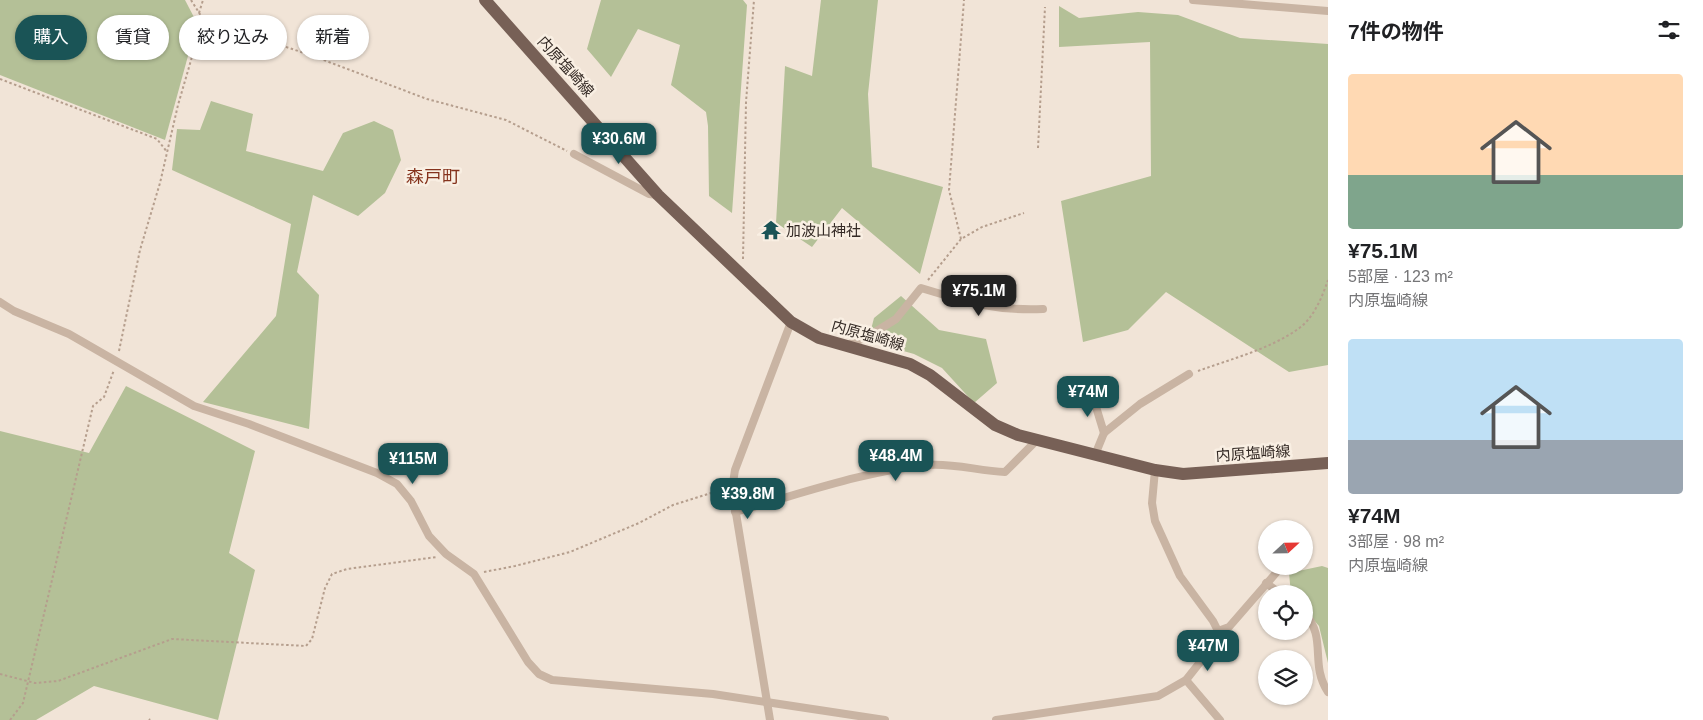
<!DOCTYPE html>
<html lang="ja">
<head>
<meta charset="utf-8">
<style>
	body { margin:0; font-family:Helvetica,"Noto Sans JP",sans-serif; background:#f6f6f6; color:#202124; height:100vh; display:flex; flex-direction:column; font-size:19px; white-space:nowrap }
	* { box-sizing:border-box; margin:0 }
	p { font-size:16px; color:#757577 }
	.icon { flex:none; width:28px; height:28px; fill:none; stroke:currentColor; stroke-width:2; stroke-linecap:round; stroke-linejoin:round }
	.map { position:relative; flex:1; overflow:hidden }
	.sheet { display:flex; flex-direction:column; background:#fff; width:375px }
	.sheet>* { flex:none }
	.hud { position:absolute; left:15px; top:15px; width:475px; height:45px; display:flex; gap:10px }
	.needle { width:32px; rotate:68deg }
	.fabs { position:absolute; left:1258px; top:520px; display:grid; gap:10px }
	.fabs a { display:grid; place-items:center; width:55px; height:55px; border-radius:50%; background:#fff; box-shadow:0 1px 4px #0004; font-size:25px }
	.price { position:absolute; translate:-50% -42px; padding:0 11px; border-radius:10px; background:#1a5456; color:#fff; font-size:16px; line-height:32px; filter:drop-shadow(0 1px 2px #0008) }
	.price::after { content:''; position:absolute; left:50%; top:30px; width:15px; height:11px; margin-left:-8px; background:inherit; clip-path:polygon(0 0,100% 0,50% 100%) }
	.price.selected { background:#222; color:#fff }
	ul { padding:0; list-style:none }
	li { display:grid; align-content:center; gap:10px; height:265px; padding:0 20px }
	li span { display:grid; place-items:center; height:155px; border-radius:5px; color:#555 }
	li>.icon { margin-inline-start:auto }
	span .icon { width:90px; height:90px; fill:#fffc; stroke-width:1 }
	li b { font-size:21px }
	h2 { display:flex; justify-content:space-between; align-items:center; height:60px; padding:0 20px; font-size:21px }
	.pill { padding:0 18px; border-radius:22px; background:#fff; box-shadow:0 1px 4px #0004; font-size:18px; line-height:45px }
	.pill.selected { background:#1a5456; color:#fff }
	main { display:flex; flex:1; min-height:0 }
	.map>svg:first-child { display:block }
	.green { fill:#b4c097 }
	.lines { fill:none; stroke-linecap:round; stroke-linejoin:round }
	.path { stroke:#b59e8d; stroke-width:2; stroke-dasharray:2.5 2.5; stroke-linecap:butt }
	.street { stroke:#c9b4a3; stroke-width:8 }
	.primary { stroke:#776056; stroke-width:12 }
	.labels { text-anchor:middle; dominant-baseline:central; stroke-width:5; stroke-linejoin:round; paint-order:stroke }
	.street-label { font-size:15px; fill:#342a25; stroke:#f9efe3 }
	.poi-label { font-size:15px; fill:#342a25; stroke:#f9efe3; text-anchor:start }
	.quarter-label { font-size:18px; fill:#85331d; stroke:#f9efe3 }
</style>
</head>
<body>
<main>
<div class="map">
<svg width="1328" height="720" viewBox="0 0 1328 720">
	<rect width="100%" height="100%" fill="#f1e4d7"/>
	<g class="green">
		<polygon points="0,0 185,0 197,23 165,140 0,75"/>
		<polygon points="601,0 743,0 747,5 732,213 709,196 708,126 706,112 671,85 680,45 638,29 611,77 587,49"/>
		<polygon points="821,0 878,0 868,94 872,167 943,187 920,274 842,208 812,247 776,223 785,66 812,76"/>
		<polygon points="1059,6 1079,18 1138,12 1178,15 1240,38 1328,44 1328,365 1289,372 1166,292 1128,330 1083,342 1061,201 1151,176 1150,42 1059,47"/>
		<polygon points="211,101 253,114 246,151 323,171 343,133 374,121 393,130 401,160 385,193 358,216 313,195 297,272 319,295 309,429 203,402 276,316 291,224 172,170 177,129 200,130"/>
		<polygon points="901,296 939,330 986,339 997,383 974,403 942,368 914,354 868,341 874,318"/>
		<polygon points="126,386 255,451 229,553 255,570 218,720 94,686 36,720 0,720 0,431 89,453"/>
		<polygon points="1322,566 1328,568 1328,663 1319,626 1304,609 1304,594 1291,594 1289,573"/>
	</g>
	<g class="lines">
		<g class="path">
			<polyline points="191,0 203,19 313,56 427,99 506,120 567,151"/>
			<polyline points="199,13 203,0"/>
			<polyline points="0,79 157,139 167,152"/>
			<polyline points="1038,148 1045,7"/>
			<polyline points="961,239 949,190 964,0"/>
			<polyline points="743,259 746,102 754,0"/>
			<polyline points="928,280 961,239 982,227 1024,213"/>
			<polyline points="119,351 140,250 160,183 178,105 203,19"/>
			<path d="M1198 371C1231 359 1270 349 1298 329 1314 318 1322 297 1328 280"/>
			<polyline points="484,572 515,566 570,552 639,523 673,505 724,489"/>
			<polyline points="0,674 35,683 58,681 172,639 306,646 312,639 325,588 332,574 347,569 437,557"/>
			<polyline points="149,719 150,720"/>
			<polyline points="10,720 23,703 93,406 104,397 114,370"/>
		</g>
		<g class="street">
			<polyline points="1193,0 1328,11"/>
			<polyline points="574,154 649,194 658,195"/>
			<polyline points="0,302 14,311 69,334 194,406 249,424 377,473 397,484 411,501 429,536 446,554 474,574 528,662 539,674 552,680 713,694 885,720"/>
			<path d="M847 345 867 337 896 319 921 288C967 302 994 311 1043 309"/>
			<polyline points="1093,397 1104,433"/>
			<polyline points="1095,455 1104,433 1140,404 1189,374"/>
			<path d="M735 512C798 495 863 471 928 465 954 463 979 471 1005 472L1036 441"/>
			<polyline points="1266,583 1281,594"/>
			<path d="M1304 612C1328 639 1309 663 1328 692"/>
			<polyline points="1218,631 1229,627 1282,566"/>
			<polyline points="1186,680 1220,720"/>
			<polyline points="770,720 732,489 735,470 791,322"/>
			<polyline points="996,720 1158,696 1186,680 1216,642 1218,631 1213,621 1180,576 1155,521 1152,503 1155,470"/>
		</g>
		<polyline class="primary" points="485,0 658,195 791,322 819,338 910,364 930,375 995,425 1018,435 1155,470 1183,474 1328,463"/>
	</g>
	<defs>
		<symbol id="temple-bare" viewBox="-9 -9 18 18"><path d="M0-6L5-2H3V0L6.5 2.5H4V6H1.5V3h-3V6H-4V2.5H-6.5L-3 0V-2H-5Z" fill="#1a5456" stroke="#f9efe3" stroke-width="2.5" paint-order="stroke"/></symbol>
	</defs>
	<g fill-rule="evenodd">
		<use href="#temple-bare" x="757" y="216" width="28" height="28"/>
	</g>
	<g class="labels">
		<g class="street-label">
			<text transform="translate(566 66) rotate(48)">内原塩崎線</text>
			<text transform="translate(868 335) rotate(16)">内原塩崎線</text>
			<text transform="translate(1253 453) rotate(-4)">内原塩崎線</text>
		</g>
		<g class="poi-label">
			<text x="786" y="230">加波山神社</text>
		</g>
		<g class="quarter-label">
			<text x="433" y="177">森戸町</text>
		</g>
	</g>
</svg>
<div class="fabs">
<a><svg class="needle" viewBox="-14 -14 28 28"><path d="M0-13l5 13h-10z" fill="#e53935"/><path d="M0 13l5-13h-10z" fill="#757577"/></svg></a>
<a><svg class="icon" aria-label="locate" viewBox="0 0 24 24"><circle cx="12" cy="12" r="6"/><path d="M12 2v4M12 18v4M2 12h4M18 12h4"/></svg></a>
<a><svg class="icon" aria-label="layers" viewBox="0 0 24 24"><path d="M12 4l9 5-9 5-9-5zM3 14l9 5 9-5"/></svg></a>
</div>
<b class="price" style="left:619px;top:165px">¥30.6M</b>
<b class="price selected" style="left:979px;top:317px">¥75.1M</b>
<b class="price" style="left:1088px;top:418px">¥74M</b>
<b class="price" style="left:896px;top:482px">¥48.4M</b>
<b class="price" style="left:413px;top:485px">¥115M</b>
<b class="price" style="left:748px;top:520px">¥39.8M</b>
<b class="price" style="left:1208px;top:672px">¥47M</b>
<div class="hud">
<a class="pill selected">購入</a>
<a class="pill">賃貸</a>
<a class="pill">絞り込み</a>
<a class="pill">新着</a>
</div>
</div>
<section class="sheet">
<h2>7件の物件<svg class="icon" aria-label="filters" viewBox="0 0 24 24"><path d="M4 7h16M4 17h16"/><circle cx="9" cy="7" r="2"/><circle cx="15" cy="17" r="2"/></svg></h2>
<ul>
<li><span style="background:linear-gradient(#ffd9b3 65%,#7fa58c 0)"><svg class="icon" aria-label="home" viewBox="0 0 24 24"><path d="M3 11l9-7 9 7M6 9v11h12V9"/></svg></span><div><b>¥75.1M</b><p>5部屋 · 123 m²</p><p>内原塩崎線</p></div></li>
<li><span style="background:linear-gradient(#bfe0f5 65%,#9aa5b1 0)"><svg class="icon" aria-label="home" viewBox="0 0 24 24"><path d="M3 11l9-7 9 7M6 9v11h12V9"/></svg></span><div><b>¥74M</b><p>3部屋 · 98 m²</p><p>内原塩崎線</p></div></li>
</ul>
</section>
</main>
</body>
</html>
